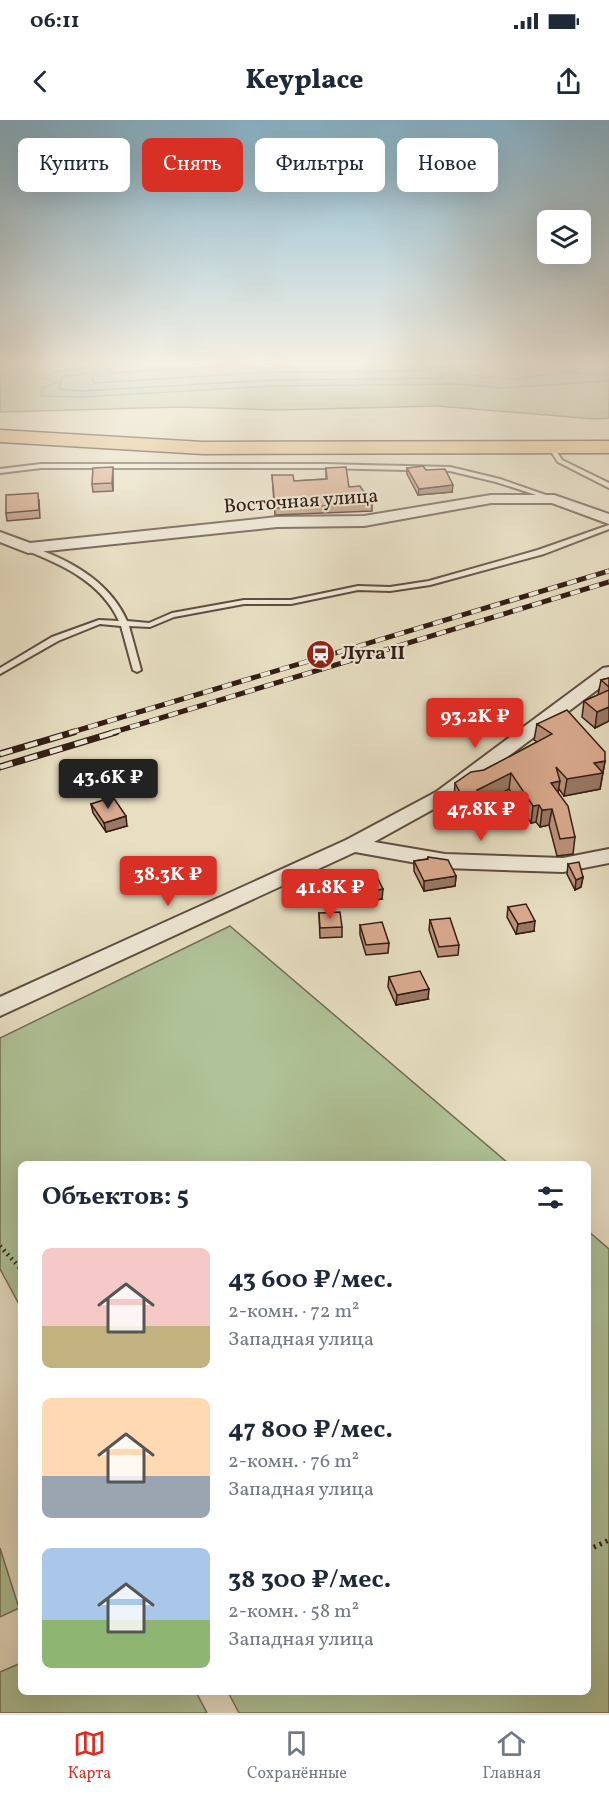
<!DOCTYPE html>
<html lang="ru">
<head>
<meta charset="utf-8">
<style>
	body { margin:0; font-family:Vollkorn,serif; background:#f2f2f3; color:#1f2937; height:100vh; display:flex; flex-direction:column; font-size:22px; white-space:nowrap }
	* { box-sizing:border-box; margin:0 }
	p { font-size:20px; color:#747a83 }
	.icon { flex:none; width:33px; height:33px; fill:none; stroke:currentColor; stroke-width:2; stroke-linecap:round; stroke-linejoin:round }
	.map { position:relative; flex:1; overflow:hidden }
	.sheet { position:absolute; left:18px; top:1041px; width:573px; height:534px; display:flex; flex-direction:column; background:#fff; border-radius:9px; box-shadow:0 6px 24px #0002 }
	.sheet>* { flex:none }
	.guide { position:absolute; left:18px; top:18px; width:573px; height:54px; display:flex; gap:12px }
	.tools { position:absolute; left:537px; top:90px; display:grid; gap:12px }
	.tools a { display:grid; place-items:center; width:54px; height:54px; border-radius:9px; background:#fff; box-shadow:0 6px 24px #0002; font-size:30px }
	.price { position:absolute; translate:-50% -51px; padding:0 14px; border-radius:6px; background:#d93025; color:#fff; font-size:20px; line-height:39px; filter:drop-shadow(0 2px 3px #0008) }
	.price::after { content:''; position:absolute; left:50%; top:36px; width:18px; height:14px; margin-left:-9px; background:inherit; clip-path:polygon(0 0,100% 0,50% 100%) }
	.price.active { background:#222; color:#fff }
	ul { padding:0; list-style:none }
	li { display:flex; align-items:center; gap:18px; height:150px; padding:0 24px }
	li span { display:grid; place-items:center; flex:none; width:168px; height:120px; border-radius:9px; color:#555 }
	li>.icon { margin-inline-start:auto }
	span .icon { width:72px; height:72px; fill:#fffc; stroke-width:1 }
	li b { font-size:26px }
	h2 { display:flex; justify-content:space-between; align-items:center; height:72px; padding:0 24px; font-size:26px }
	.chip { padding:0 21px; border-radius:9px; background:#fff; box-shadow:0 6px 24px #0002; font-size:21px; line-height:54px }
	.chip.active { background:#d93025; color:#fff }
	.status { display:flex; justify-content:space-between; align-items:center; height:42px; padding:0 30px; background:#fff; direction:ltr }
	.status svg { height:16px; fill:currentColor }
	header { display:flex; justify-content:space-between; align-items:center; height:78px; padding:0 24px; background:#fff; font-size:27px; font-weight:800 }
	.tabs { display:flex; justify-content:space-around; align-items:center; height:84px; border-top:2px solid #e0e1e3; background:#fff; font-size:16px; color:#747a83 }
	.tabs a { display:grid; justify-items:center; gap:3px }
	.tabs .active { color:#d93025 }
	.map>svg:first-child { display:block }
	.green { fill:#b0c398; stroke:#727056; stroke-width:1.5 }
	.water { fill:#98bdae; stroke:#707d70; stroke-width:1.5 }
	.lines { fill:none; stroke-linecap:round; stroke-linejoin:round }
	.shore { stroke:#666c61; stroke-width:1.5 }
	.lane-casing { stroke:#604d40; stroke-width:4 }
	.street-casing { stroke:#604d40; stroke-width:4 }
	.primary-casing { stroke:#331c14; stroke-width:3 }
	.path-far1 { stroke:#331c14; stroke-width:4.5; stroke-dasharray:1.5 4; stroke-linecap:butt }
	.path { stroke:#331c14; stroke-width:5; stroke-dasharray:2 4.5; stroke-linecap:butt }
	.lane { fill:#f0ead8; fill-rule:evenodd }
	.street { fill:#f0ead8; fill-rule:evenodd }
	.primary { fill:#e4c082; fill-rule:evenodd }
	.rail-far1-casing { stroke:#331c14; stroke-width:5 }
	.rail-casing { stroke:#331c14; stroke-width:7 }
	.rail-far1 { stroke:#f0ead8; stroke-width:4; stroke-dasharray:10; stroke-linecap:butt }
	.rail { stroke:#f0ead8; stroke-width:4.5; stroke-dasharray:13; stroke-linecap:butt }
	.wall { fill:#bc937c; stroke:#331c14; stroke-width:1.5 }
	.shaded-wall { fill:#997865; stroke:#331c14; stroke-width:1.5 }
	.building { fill:#dbab90; stroke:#331c14; stroke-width:1.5 }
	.labels { text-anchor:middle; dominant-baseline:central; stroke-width:4.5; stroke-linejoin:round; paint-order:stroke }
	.far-street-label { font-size:20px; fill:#331c14; stroke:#f0ead8 }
	.far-poi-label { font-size:20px; font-weight:bold; fill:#331c14; stroke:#f0ead8; text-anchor:start }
</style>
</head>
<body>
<div class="status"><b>06:11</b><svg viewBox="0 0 49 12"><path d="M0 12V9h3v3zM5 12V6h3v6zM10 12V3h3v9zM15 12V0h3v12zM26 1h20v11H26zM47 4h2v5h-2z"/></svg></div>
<header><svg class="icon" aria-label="back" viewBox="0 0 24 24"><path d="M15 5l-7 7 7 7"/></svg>Keyplace<svg class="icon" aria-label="share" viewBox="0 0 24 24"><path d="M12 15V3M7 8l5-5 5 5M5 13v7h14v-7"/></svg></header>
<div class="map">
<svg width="609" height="1593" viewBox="0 0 609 1593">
	<rect width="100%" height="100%" fill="#e8dfc3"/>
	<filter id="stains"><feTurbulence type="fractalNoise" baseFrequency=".00333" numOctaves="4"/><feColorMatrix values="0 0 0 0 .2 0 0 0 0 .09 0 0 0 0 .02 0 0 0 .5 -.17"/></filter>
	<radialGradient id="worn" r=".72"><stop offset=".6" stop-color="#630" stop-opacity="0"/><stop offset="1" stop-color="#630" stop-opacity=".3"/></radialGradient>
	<g class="green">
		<polygon points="0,245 609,245 609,298 596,299 437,286 278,290 179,287 0,292"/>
		<polygon points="230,806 509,1044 21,1044 21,1188 0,1149 0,918"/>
		<polygon points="588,1111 609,1129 609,1593 239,1593 228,1572 588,1572"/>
		<polygon points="0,1428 19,1488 0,1497"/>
		<polygon points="21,1543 21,1572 196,1572 207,1593 0,1593 0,1552"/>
	</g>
	<polygon class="water" points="111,245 442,245 451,253 512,259 568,252 590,254 609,251 609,261 501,268 458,264 274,266 81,277 41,276 43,268 56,262 43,258 57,251"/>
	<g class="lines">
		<g class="shore">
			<polyline points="90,245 85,254 61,257 59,269 81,271 274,260 440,258 443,255 439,245"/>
			<polyline points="98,245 92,259 95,263 274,252 429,251 431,245"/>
			<polyline points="107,245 109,253 244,245"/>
		</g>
		<defs>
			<g id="lane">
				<polygon points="549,326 553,326 562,340 609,363 609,368 558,342 548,327"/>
				<polygon points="41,344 321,344 450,347 500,359 557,379 552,380 496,362 450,351 321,348 41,348 0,353 0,349"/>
				<path d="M609 405V409L544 434 430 465 390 471 358 470 291 484H244L174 497 150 507 129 506 141 550 137 552 133 550 121 506 100 504 58 521 0 554V548L52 517 99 500 119 501C101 462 63 445 25 430L24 428 28 426C69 439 109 461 127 501L149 503 172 493 244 480H291L358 466 390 467 429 461 538 430Z"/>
			</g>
			<g id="street">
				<polygon points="491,375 554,375 609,394 609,404 552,383 491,383 364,406 277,407 28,433 0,422 0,412 30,423 277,397 364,396"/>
				<polygon points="609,547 609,561 450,680 374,722 445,734 563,738 609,729 609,743 563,752 445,748 355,732 0,896 0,877 346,720 436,672 603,548"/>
			</g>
			<polygon id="primary" points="0,310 203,322 609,321 609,333 203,334 0,322"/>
		</defs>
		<use href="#lane" class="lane-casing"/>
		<use href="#street" class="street-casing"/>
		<use href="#primary" class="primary-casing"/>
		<polyline class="path-far1" points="0,1126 21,1149"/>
		<polyline class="path" points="588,1430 609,1420"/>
		<use href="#lane" class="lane"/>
		<use href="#street" class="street"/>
		<use href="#primary" class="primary"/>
		<defs>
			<g id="rail-far1">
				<polyline points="69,613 609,451"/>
				<polyline points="111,613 609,462"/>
			</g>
			<g id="rail">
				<polyline points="0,634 74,612"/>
				<polyline points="0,647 116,612"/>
			</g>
		</defs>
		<use href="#rail-far1" class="rail-far1-casing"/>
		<use href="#rail" class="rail-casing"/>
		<use href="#rail-far1" class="rail-far1"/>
		<use href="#rail" class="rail"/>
	</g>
	<g class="wall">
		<polygon points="326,348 349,367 372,384 372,391 275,395 272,355 294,361 326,359"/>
		<polygon points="407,348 426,350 452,372 418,375 407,354"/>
		<polygon points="113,355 113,371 93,372 92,364"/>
		<polygon points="39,380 40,398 7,401 6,393"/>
		<polygon points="609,558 609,601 595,608 582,597 584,581 598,575 601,560"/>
		<polygon points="537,604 605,641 600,669 564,676 559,669 558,672 575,717 573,734 557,736 549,705 540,707 536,702 531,703 509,669 484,683 482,699 464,701 454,680 455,663 484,650 537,622 534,620"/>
		<polygon points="91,684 127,706 106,712 93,693"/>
		<polygon points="428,737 456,756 455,766 424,771 414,751 414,741 427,739"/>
		<polygon points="568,744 583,757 581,767 575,770 567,754"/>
		<polygon points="357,758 382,779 362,782 356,768"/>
		<polygon points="508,787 534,811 516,814 507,797"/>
		<polygon points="319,793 342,807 342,817 320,818"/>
		<polygon points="430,800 459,825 458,835 438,837 429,810"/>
		<polygon points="360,805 389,823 388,833 366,835 360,815"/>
		<polygon points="389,857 428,879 396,885 388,867"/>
	</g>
	<g class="shaded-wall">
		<polygon points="113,347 113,371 112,363"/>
		<polygon points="453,365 452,372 418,375 419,369"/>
		<polygon points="609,587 609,601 595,608 597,592"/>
		<polygon points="605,641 600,669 564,676 567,659 594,643"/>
		<polygon points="511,653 509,669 484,683 482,699 464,701 466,684 477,670"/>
		<polygon points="560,661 557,677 551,663"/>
		<polygon points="539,685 536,702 531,703 533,686"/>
		<polygon points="552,689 549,705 540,707 542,690"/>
		<polygon points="126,696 127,706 106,712 104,703"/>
		<polygon points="456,756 455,766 424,771 424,761"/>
		<polygon points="583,757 581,767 575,770 576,760"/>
		<polygon points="383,769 382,779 362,782 362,773"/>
		<polygon points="535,801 534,811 516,814 518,804"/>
		<polygon points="429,869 428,879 396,885 397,875"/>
	</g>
	<g class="building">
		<polygon points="423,346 426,350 445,349 453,365 419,369 407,348"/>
		<polygon points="113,347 112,363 92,364 93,348"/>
		<polygon points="346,347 349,367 360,366 372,384 275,388 272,355 293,355 294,361 327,359 326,348"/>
		<polygon points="38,373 39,390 6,393 6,375"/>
		<polygon points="609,558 609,567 601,560"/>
		<polygon points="609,570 609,587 597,592 584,581"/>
		<polygon points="567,590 605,632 605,641 594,643 603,653 567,659 556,647 560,661 551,663 568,686 575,717 560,719 552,689 542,690 539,685 533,686 511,653 477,670 484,682 466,684 455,663 471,652 484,650 552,614 537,604"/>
		<polygon points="113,677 126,696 104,703 91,684"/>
		<polygon points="428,737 448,740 456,756 424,761 414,741 428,739"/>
		<polygon points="579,742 583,757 576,760 568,744"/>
		<polygon points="376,755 383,769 362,773 357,758"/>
		<polygon points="526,784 535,801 518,804 508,787"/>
		<polygon points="340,792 342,807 320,808 319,793"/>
		<polygon points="450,798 459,825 439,827 430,800"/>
		<polygon points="382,802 389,823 366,825 360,805"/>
		<polygon points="420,851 429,869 397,875 389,857"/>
	</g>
	<linearGradient id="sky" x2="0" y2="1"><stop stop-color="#88b8d1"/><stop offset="0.52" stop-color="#f5f1e4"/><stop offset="1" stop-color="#f5f1e4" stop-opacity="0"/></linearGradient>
	<rect width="609" height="468" fill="url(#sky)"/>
	<defs>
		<symbol id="station-disc" viewBox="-11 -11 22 22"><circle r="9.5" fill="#8f2418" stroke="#f0ead8"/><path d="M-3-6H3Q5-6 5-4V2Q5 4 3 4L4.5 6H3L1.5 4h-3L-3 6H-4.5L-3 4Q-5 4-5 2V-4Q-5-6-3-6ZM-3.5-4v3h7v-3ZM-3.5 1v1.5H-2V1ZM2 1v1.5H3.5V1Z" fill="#fff"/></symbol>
	</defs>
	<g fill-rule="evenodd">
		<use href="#station-disc" x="304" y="518" width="33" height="33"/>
	</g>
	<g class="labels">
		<g class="far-street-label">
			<text transform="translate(301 382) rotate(-4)">Восточная улица</text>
		</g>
		<g class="far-poi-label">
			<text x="341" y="534">Луга II</text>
		</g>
	</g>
	<rect width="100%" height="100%" filter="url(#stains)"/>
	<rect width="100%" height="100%" fill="url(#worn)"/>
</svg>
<div class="tools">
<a><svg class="icon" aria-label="layers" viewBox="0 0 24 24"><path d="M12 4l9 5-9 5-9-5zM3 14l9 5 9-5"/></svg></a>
</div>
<b class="price" style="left:475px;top:629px">93.2K ₽</b>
<b class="price active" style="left:108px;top:690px">43.6K ₽</b>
<b class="price" style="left:481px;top:722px">47.8K ₽</b>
<b class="price" style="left:168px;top:787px">38.3K ₽</b>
<b class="price" style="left:330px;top:800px">41.8K ₽</b>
<div class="guide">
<a class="chip">Купить</a>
<a class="chip active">Снять</a>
<a class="chip">Фильтры</a>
<a class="chip">Новое</a>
</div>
<section class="sheet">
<h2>Объектов: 5<svg class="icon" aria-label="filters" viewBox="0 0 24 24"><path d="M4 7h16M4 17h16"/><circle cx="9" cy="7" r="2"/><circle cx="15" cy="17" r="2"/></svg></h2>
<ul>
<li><span style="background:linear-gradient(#f6c9c9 65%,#c2b280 0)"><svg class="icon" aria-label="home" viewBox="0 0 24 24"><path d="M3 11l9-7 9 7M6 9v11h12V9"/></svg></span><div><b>43 600 ₽/мес.</b><p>2-комн. · 72 m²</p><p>Западная улица</p></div></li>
<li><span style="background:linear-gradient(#ffd9b3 65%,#9aa5b1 0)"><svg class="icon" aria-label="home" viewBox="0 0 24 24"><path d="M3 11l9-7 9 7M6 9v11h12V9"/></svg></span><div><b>47 800 ₽/мес.</b><p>2-комн. · 76 m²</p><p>Западная улица</p></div></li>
<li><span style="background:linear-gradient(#a9c7e8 60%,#8fb573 0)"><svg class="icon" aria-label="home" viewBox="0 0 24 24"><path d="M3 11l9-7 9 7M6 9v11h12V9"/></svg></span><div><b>38 300 ₽/мес.</b><p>2-комн. · 58 m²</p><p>Западная улица</p></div></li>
</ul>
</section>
</div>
<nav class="tabs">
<a class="active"><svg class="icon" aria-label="map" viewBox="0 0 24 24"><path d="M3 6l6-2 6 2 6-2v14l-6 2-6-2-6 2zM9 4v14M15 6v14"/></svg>Карта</a>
<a><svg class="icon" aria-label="saved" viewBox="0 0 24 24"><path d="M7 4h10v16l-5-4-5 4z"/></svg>Сохранённые</a>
<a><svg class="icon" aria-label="home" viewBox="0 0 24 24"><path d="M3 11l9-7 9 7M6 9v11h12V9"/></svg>Главная</a>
</nav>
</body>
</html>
